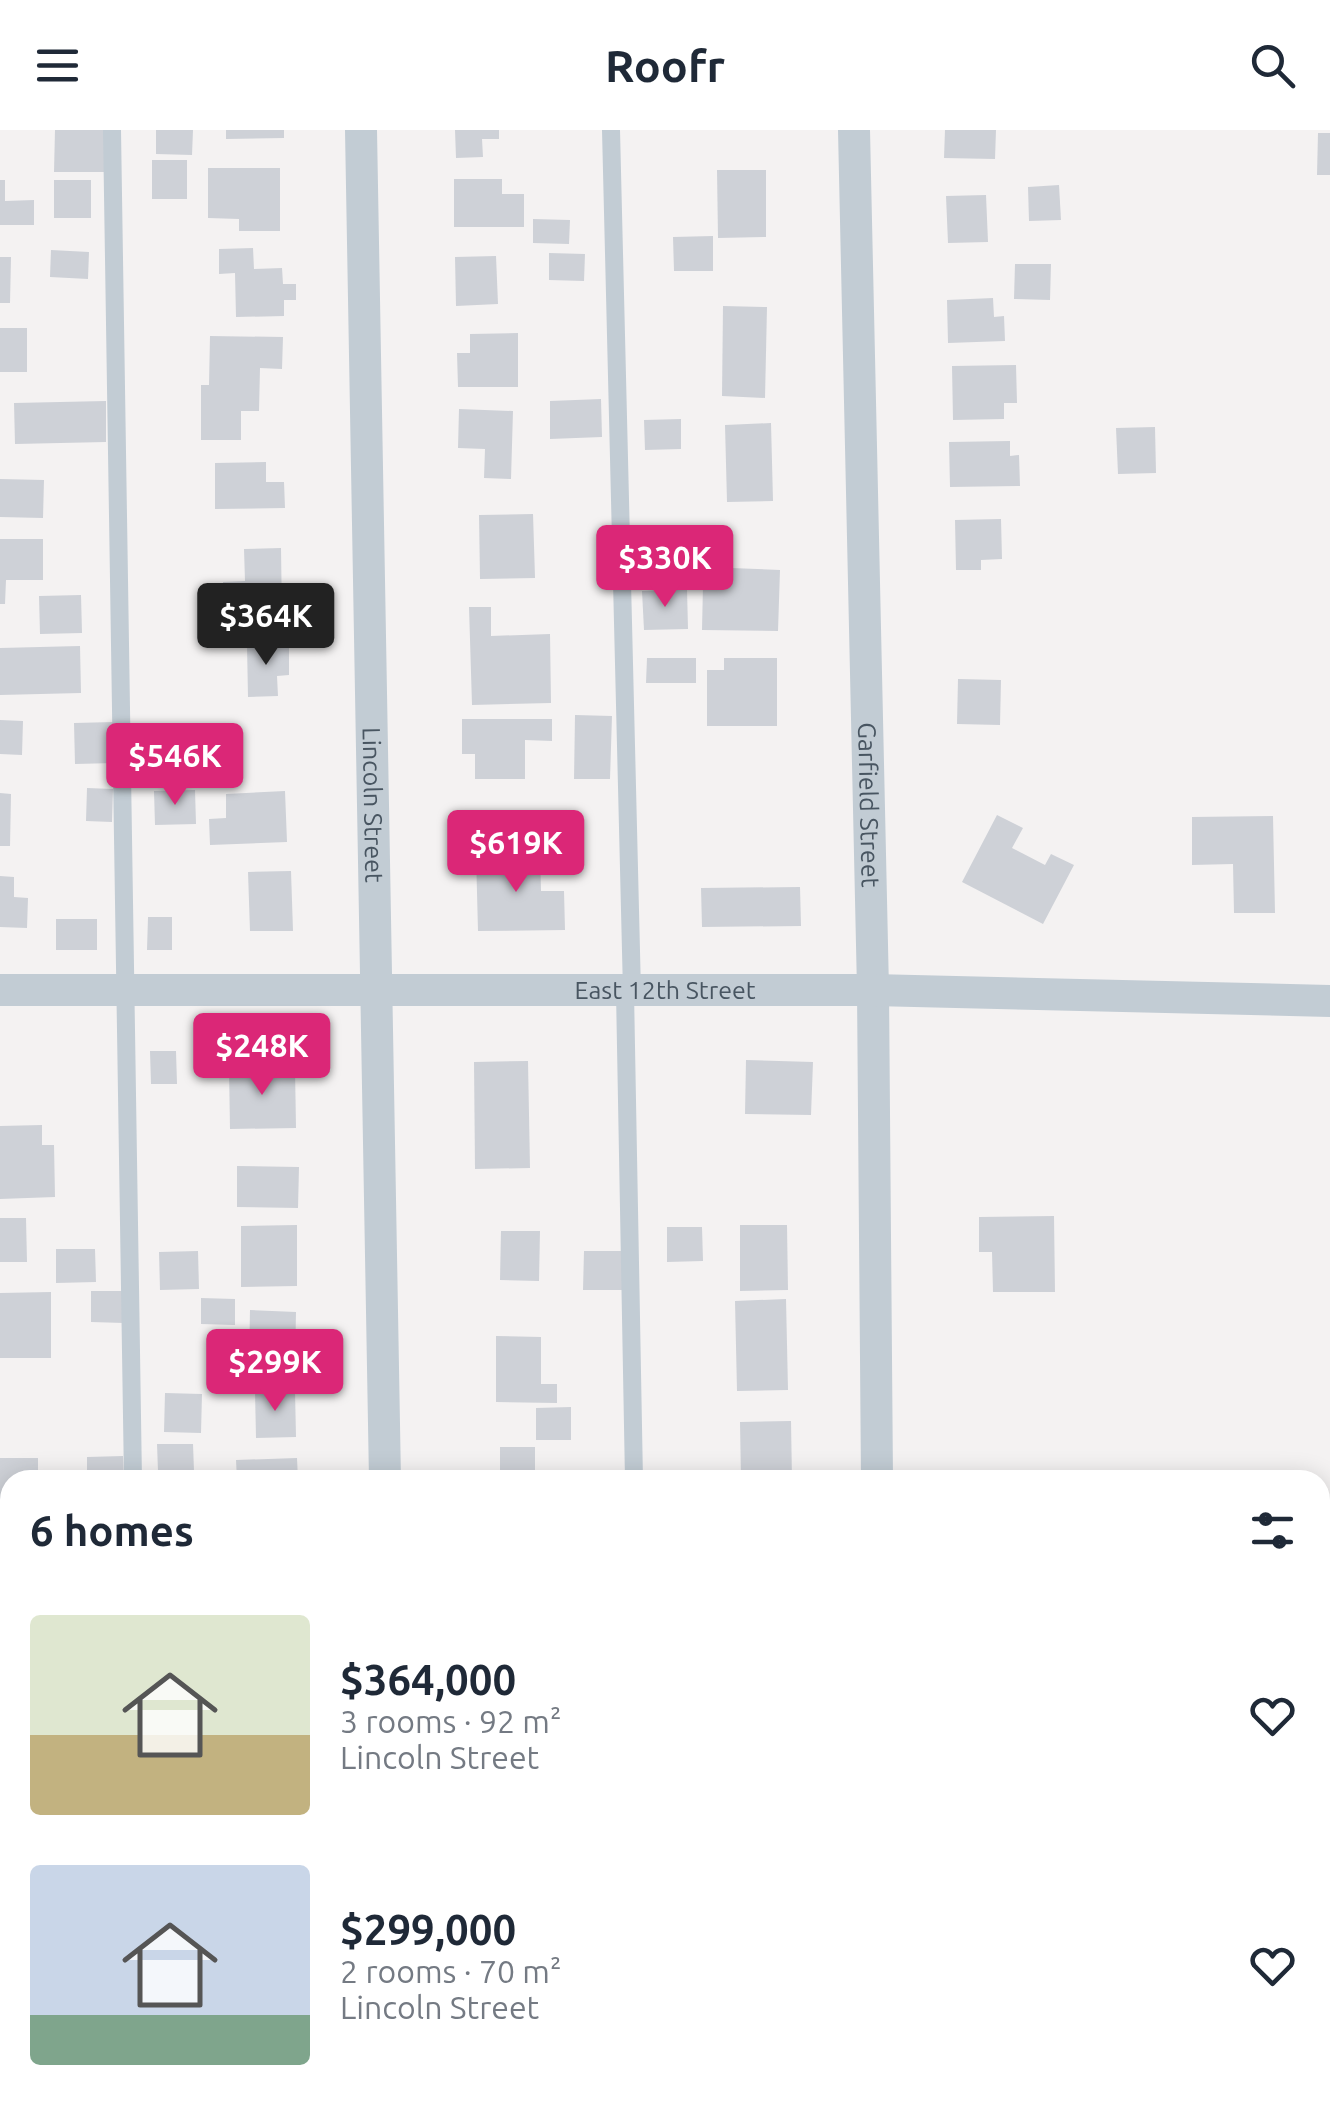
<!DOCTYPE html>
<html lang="en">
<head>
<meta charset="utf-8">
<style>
	body { margin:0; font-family:Ubuntu,sans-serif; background:#f2f2f3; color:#1f2937; height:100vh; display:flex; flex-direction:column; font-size:38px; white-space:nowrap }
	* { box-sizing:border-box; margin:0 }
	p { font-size:32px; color:#747a83 }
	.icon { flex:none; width:55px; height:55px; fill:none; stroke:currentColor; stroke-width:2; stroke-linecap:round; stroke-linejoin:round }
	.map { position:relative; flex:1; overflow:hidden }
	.sheet { position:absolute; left:0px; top:1340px; width:1330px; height:642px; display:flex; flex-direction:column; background:#fff; border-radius:30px 30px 0 0; box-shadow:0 5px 25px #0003 }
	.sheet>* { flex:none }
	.price { position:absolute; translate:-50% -85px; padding:0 22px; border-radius:10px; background:#db2777; color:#fff; font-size:32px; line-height:65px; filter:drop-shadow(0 2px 5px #0008) }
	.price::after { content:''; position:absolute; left:50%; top:60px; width:30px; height:22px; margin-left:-15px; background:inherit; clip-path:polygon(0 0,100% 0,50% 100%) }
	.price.current { background:#222; color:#fff }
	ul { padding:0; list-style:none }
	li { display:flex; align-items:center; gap:30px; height:250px; padding:0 30px }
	li span { display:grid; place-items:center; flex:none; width:280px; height:200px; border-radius:10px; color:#555 }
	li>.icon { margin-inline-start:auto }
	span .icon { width:120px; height:120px; fill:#fffc; stroke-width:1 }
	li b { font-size:42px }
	h2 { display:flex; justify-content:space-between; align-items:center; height:120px; padding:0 30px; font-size:42px }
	header { display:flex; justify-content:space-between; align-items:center; height:130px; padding:0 30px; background:#fff; font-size:45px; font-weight:700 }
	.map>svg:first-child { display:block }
	.building { fill:#ced1d7 }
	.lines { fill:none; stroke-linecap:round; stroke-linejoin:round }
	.lane { stroke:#c2ccd4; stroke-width:18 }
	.street { stroke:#c2ccd4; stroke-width:32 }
	.labels { text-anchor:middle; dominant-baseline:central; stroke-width:8; stroke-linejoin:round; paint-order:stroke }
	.street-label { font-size:25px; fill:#485561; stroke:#fff }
</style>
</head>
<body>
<header><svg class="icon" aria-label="menu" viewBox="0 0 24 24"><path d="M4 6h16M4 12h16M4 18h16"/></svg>Roofr<svg class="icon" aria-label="search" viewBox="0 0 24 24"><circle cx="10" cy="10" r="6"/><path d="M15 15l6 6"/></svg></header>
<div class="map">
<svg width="1330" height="1982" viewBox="0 0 1330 1982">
	<rect width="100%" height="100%" fill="#f4f2f2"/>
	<g class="building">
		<polygon points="55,0 105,0 104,42 54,42"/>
		<polygon points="156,0 193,0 192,25 156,24"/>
		<polygon points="226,0 284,0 284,8 226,9"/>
		<polygon points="455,0 499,0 499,9 482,9 483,27 456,28"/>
		<polygon points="945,0 996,0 995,29 944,28"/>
		<polygon points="1318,3 1330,3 1330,45 1317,45"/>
		<rect x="152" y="30" width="35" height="39"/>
		<polygon points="208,38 280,38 280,101 239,101 239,89 208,88"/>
		<polygon points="717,40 766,40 766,107 718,108"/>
		<polygon points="454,49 502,49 502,64 524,64 524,97 454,97"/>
		<polygon points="0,50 5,50 5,71 34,70 34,95 0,95"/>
		<rect x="54" y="50" width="37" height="38"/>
		<polygon points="1059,55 1061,90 1029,91 1028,57"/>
		<polygon points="986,65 988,112 948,113 946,66"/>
		<polygon points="533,89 570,90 569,114 533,113"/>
		<polygon points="713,106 713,141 674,141 673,107"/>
		<polygon points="253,118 254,139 282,138 283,154 296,154 296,170 284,170 284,186 236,187 235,143 219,144 219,119"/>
		<polygon points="51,120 89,122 88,149 50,147"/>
		<polygon points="549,123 585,124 584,151 549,150"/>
		<polygon points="496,126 498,174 456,176 455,127"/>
		<polygon points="0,127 11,127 10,173 0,173"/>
		<polygon points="1015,134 1051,134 1050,170 1014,169"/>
		<polygon points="993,168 994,187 1004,186 1005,211 948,213 947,170"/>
		<polygon points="723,176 767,177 765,268 722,266"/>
		<rect x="0" y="198" width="27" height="44"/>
		<polygon points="518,203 518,257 458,257 457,223 470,223 470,204"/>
		<polygon points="210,206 283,207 282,239 260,238 259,281 241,281 241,310 201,310 201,255 209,255"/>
		<polygon points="1016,235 1017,273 1004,273 1004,289 953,290 952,236"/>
		<polygon points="601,269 602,307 550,309 550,271"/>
		<polygon points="106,271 106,312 15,314 14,273"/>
		<polygon points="459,279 513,281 511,349 484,348 485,319 458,318"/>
		<polygon points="681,289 681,319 645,320 644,290"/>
		<polygon points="771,293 773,371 727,372 725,295"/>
		<polygon points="1155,297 1156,343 1118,344 1116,298"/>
		<polygon points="1010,311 1010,326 1019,325 1020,356 950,357 949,312"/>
		<polygon points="266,332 266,352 284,352 285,378 215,379 215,333"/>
		<polygon points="0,349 44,350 43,388 0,387"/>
		<polygon points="533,384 535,448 480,449 479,385"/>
		<polygon points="1001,389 1002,429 981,430 981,440 956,440 955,390"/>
		<polygon points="0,409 43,409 43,450 6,450 5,474 0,474"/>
		<polygon points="281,418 282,487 224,488 223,452 245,451 244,419"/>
		<polygon points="731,438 780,440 778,501 702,500 703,455 731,455"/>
		<polygon points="687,459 688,499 644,500 642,461"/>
		<polygon points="81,465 82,503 40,504 39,466"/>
		<polygon points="469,477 491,477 491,506 550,504 551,573 472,575"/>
		<polygon points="289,514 289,545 277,546 278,566 248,567 247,515"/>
		<polygon points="80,516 81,563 0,565 0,518"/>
		<polygon points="647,528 696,528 696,553 646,553"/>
		<polygon points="724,528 777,528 777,596 707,596 707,540 724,540"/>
		<polygon points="958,549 1001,550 1000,595 957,594"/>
		<polygon points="575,585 612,586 610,649 574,649"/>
		<polygon points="462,589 552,589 552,611 525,610 525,649 475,649 475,624 462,624"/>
		<polygon points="0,590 23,591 22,625 0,624"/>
		<polygon points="114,592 115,633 75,634 74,593"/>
		<polygon points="158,595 196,595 195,633 156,632"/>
		<polygon points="87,658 113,659 112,692 86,691"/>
		<polygon points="195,660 196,694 155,695 154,661"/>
		<polygon points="285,661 287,712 210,715 209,689 226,688 226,664"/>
		<polygon points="0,663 11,664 10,716 0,716"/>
		<polygon points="997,685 1023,698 1012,718 1045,735 1051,724 1074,735 1043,794 962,752"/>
		<polygon points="1273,686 1275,783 1234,783 1233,734 1192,735 1192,687"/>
		<polygon points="540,723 541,761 564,761 565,800 478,801 476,724"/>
		<polygon points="291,741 293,801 250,801 248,742"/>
		<polygon points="0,746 14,747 14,767 28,768 27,798 0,797"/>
		<polygon points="800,757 801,796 702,797 701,758"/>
		<polygon points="148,787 172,787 172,820 147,820"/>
		<rect x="56" y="789" width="41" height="31"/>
		<polygon points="150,921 176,921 177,954 151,954"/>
		<polygon points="746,930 813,932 811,985 745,984"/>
		<polygon points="528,931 530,1038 475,1039 474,932"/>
		<polygon points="229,938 295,938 296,998 230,999"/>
		<polygon points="42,995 42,1015 54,1015 55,1067 0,1069 0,996"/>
		<polygon points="237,1036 299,1037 298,1078 237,1077"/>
		<polygon points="1054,1086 1055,1162 993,1162 992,1122 979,1122 979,1087"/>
		<polygon points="0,1088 26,1088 27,1132 0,1132"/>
		<polygon points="297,1095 297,1156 241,1157 241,1096"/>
		<polygon points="740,1095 787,1095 788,1160 740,1161"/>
		<polygon points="667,1097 702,1097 703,1131 667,1132"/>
		<polygon points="501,1101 540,1101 539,1151 500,1150"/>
		<polygon points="56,1119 95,1119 96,1152 56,1153"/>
		<polygon points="198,1121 199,1159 160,1160 159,1122"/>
		<polygon points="584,1121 622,1121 622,1160 583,1160"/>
		<polygon points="91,1161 125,1161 124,1193 91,1192"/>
		<polygon points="51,1162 51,1228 0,1228 0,1163"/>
		<polygon points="201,1168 235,1169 235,1195 201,1194"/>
		<polygon points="786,1169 788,1260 737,1261 735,1171"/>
		<polygon points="250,1180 296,1182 295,1232 249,1230"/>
		<polygon points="496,1206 541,1207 541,1254 557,1254 557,1273 496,1272"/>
		<polygon points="255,1261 295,1261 296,1307 256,1308"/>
		<polygon points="165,1263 202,1264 201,1303 164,1302"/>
		<polygon points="571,1277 571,1310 536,1310 536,1278"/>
		<polygon points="791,1291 792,1350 741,1350 740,1292"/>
		<polygon points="157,1314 193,1314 194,1341 158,1341"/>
		<rect x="500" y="1317" width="35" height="33"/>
		<polygon points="123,1326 124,1350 87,1350 87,1327"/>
		<polygon points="0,1328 38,1328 38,1350 10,1350 10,1392 0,1392"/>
		<polygon points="297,1328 298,1350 237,1350 236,1330"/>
		<polygon points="10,1425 10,1473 0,1473 0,1426"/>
		<polygon points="0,1653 10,1653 10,1695 0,1694"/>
		<polygon points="0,1833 10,1834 10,1893 0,1893"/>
		<polygon points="0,1957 10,1957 10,1972 35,1972 34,1982 0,1982"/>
		<rect x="261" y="1972" width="51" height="10"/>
		<rect x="486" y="1972" width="58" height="10"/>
		<polygon points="757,1972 804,1972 805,1982 758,1982"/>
	</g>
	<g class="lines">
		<g class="lane">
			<polyline points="112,0 133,1350"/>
			<polyline points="611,0 632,862"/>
			<polyline points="625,862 634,1350"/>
			<polyline points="651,1972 652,1982"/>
		</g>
		<g class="street">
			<path id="s1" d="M361 0 385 1350"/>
			<path id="s2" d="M854 0 873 860 877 1350"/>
			<path id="s3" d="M0 860H873L1330 871"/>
			<polyline points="0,1600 10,1600"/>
			<polyline points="1320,1602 1330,1603"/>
			<polyline points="398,1972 398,1982"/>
			<polyline points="886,1972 886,1982"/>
		</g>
	</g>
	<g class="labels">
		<g class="street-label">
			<text stroke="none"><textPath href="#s1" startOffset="675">Lincoln Street</textPath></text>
			<text stroke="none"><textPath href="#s2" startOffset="675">Garfield Street</textPath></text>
			<text stroke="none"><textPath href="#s3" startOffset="665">East 12th Street</textPath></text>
		</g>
	</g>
</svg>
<b class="price" style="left:665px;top:480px">$330K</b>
<b class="price current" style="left:266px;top:538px">$364K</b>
<b class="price" style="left:175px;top:678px">$546K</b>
<b class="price" style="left:516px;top:765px">$619K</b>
<b class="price" style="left:262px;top:968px">$248K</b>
<b class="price" style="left:275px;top:1284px">$299K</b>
<section class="sheet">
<h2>6 homes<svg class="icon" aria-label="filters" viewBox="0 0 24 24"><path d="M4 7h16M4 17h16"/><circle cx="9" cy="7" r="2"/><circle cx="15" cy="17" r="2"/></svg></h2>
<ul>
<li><span style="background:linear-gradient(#dfe7d0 60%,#c2b280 0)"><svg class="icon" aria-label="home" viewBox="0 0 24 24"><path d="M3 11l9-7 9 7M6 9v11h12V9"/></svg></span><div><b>$364,000</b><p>3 rooms · 92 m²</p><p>Lincoln Street</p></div><svg class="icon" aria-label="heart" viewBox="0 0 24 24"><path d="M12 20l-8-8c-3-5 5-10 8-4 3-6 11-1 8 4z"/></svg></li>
<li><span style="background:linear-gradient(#c9d6e8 75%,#7fa58c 0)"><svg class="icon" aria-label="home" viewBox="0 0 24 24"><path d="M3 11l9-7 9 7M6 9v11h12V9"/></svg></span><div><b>$299,000</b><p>2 rooms · 70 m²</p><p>Lincoln Street</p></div><svg class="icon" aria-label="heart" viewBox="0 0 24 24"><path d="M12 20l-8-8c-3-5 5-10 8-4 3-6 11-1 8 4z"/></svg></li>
</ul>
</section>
</div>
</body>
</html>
